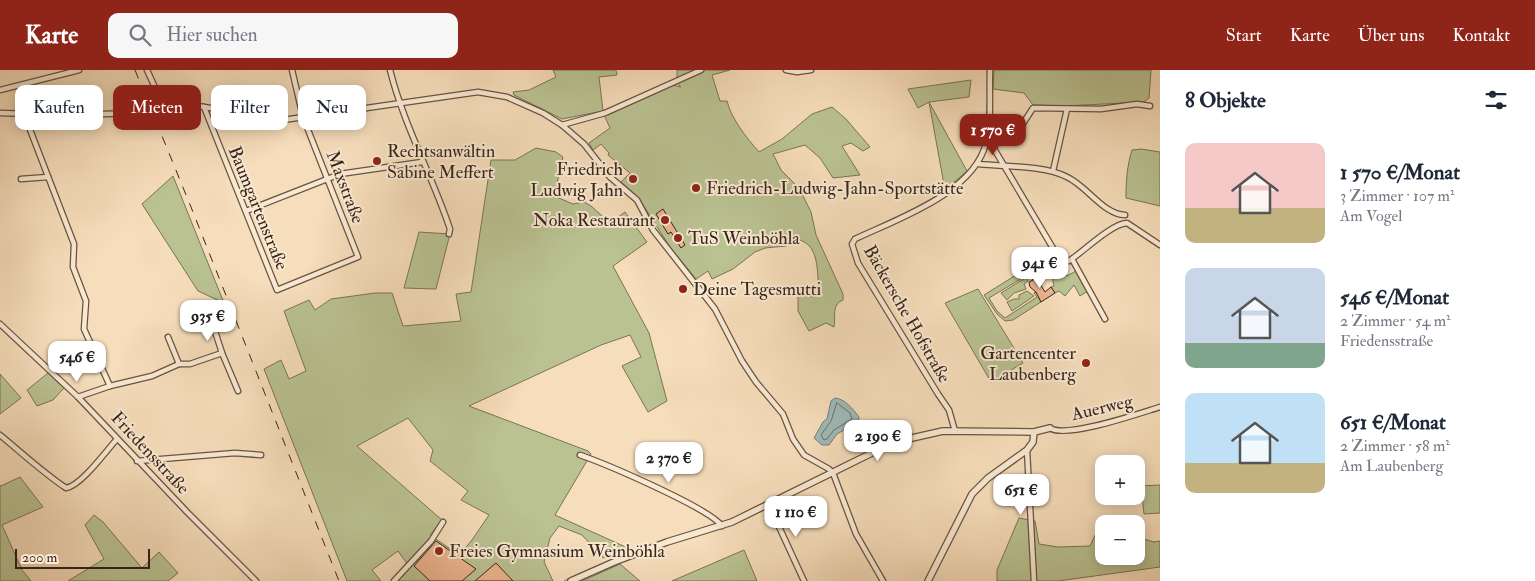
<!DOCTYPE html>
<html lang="de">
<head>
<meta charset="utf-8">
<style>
	body { margin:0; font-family:"IM FELL Double Pica",serif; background:#f6f6f7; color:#1f2937; height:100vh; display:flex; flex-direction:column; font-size:19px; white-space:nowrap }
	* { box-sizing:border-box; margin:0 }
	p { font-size:16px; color:#747a83 }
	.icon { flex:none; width:28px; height:28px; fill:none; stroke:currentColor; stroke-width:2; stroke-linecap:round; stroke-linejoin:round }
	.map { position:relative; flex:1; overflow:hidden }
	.drawer { display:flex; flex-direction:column; background:#fff; width:375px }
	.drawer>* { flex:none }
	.guide { position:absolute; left:15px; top:15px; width:475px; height:45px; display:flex; gap:10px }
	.fabs { position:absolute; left:1095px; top:385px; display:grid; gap:10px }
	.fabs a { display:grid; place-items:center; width:50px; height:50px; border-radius:10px; background:#fff; box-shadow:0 2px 12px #0003; font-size:25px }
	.scale { position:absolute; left:15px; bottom:12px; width:135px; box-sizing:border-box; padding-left:5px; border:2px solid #392518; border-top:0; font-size:14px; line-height:18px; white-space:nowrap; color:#392518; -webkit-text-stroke:4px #f9e9d3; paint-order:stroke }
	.price { position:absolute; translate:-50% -42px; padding:0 11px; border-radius:10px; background:#fff; color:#222; font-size:16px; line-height:32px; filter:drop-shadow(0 1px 2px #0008) }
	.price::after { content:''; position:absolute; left:50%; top:30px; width:15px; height:11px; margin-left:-8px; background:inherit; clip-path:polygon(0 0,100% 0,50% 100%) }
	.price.on { background:#8f2418; color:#fff }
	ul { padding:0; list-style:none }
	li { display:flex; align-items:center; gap:15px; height:125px; padding:0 25px }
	li span { display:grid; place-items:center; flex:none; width:140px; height:100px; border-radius:10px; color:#555 }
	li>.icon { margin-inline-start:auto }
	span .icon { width:60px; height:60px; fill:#fffc; stroke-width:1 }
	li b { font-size:21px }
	h2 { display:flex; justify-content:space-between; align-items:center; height:60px; padding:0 25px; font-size:21px }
	.tag { padding:0 18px; border-radius:10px; background:#fff; box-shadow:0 2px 12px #0003; font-size:18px; line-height:45px }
	.tag.on { background:#8f2418; color:#fff }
	header { display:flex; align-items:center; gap:30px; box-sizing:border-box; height:70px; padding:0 25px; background:#8f2418; color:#fff }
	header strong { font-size:24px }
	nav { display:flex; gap:28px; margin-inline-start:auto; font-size:18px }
	.search { width:350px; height:45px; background:#f6f6f7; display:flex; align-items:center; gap:12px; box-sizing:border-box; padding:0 18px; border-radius:10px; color:#747a83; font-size:19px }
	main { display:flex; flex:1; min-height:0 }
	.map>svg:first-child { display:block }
	.green { fill:#bac292; stroke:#7a7455; fill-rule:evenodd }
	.water { fill:#9ebab7; stroke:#767e77 }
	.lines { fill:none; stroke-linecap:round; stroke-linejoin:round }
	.shore { stroke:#6c7068; stroke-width:1 }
	.stream { stroke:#767e77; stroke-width:1 }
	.building { fill:#ecb48f; stroke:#392518 }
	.minor-casing { stroke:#685341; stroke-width:7 }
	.tertiary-casing { stroke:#685341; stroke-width:8 }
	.minor { stroke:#f9e9d3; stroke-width:4.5 }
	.tertiary { stroke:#f9e9d3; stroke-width:5.5 }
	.rail { stroke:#392518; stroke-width:1; stroke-dasharray:9 9; stroke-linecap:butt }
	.poi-dot { fill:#8f2418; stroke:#f9e9d3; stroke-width:2 }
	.labels { text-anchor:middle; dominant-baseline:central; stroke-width:4; stroke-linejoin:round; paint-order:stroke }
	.poi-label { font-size:18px; fill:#392518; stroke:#f9e9d3; text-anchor:start }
	.street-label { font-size:18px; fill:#392518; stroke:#f9e9d3 }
</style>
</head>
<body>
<header>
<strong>Karte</strong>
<div class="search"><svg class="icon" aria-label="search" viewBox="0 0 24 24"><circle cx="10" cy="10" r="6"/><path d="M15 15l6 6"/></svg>Hier suchen</div>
<nav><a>Start</a><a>Karte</a><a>Über uns</a><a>Kontakt</a></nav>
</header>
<main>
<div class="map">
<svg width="1160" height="511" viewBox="0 0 1160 511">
	<rect width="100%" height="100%" fill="#f6ddbb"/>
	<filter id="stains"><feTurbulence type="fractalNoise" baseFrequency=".004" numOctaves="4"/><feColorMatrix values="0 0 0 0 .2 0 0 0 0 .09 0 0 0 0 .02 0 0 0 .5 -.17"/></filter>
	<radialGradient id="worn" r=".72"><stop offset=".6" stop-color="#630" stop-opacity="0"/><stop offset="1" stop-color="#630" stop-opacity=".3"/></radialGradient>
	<g class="green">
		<polygon points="553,0 616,0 617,5 599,7 603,41 562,49 514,25 513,22 529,20 556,7"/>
		<path d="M677 0H730L712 5 720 31H727C732 50 746 67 759 82L782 69 812 44 832 37 846 49 870 77 863 81 851 73 842 76 860 105 833 108 820 88 805 75 773 84 781 100 799 118 811 142 816 165 843 224V230C831 235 836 247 834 257L826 253 809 261 798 241V227L803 225 815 227C822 221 818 216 818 208 817 194 816 174 799 170L786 176 765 178 755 182 733 199 712 209 708 201 696 209 670 177 638 127 621 112 630 103 608 85 609 83 601 74 593 80 589 73 610 58 604 45 673 15 681 17 677 13Z"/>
		<polygon points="994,0 1151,0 1149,28 1144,32 1064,36 1033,35 1024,23 993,19"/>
		<polygon points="971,10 969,27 929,32 967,101 945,120 929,32 918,38 908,19"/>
		<path d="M536 78 556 82 563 87 554 126 573 134 584 132 591 136 610 153 625 142 647 172 613 196 649 263 667 331 648 342 622 296 641 287 630 265 601 275 469 336 588 381 591 384 555 445 630 479 603 488 582 465 559 456 550 468 544 492 553 511H400L399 510 410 498 398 481 372 500 381 511H347L264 299 281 290 289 309 306 301 284 241 309 230 315 240 331 229 375 223H392L403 256 461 251 456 224 471 222 491 90H515ZM408 348 433 380 430 391 468 421 461 430 489 445 472 470 459 485 430 465 442 450 357 376Z"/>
		<path d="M1141 79 1160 82V136L1126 128C1126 111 1127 96 1132 80Z"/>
		<polygon points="173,106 224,233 198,221 142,134"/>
		<polygon points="419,162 450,164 436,219 404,218"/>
		<polygon points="1051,183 1059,196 1053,202 1040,201 1044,197 1041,188"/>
		<polygon points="1029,197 1033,202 1028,202 1024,207 989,228 997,241 1005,248 1037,227 1034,223 1035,222 1042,225 1038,227 1041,232 1013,250 1005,251 997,244 984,225"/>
		<polygon points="1061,199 1067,206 1076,201 1088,221 1080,226 1074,215 1065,226 1059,221 1055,223 1051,217 1054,216 1052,207"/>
		<polygon points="1027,207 1028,211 1024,214 1026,219 1014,223 1007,230 1001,223"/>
		<polygon points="978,219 1023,293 991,312 945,233"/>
		<polygon points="1027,221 1034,226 1012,241 1007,232 1014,229 1019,229 1019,225"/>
		<polygon points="48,303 64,318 53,330 37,336 27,320"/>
		<polygon points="0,304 21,328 0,344"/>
		<polygon points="20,407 43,437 2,455 22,500 31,511 0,511 0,415 1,416"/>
		<polygon points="1160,415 1160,443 1144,444 1141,416"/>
		<polygon points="94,445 103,452 142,498 159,482 178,503 168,511 68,511 104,489 85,455"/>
		<polygon points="1019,448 1035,451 1039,474 1058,477 1090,476 1098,459 1104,458 1104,486 1136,486 1136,467 1154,472 1160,471 1160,497 1058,511 997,511 997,500"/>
		<polygon points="744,480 757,511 672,511"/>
		<polygon points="620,494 640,511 582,511"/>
	</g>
	<path class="water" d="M835 328C845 329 853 339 859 347L858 352 837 364 829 375H822L814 368 823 352 827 349 831 331Z"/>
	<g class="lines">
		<polygon class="shore" points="837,333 850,343 852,349 834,360 827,369 824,370 821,365 831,351"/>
		<g class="stream">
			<polyline points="728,450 736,447"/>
			<polyline points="564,511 597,496 660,472"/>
		</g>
	</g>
	<g class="building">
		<polygon points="663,139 685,175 681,178 671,162 668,164 656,144"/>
		<polygon points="1034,204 1045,222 1051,217 1055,223 1041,232 1036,222 1030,217 1029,212 1033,210 1031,207"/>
		<polygon points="436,471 476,499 462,511 430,511 414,496"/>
		<polygon points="496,493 513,511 475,511"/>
	</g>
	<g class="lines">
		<defs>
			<g id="minor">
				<polyline points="147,0 163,35 170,39 189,35 198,36 283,50 478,22 507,27 543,43 562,55 584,74 610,107 637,130 653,160 715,239 742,291 756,312 783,344 793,369 804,385 829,399 833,403 856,464 883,511"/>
				<path d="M390 0C404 56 432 105 450 159L449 164"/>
				<polyline points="786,0 797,2 811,0"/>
				<polyline points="0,20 79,0"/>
				<polyline points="204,37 277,220 358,187 303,47 292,0"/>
				<polyline points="187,42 197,37"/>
				<polyline points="0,43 63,45 142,43"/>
				<polyline points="24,44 74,174 73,197 86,231 84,259 110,316"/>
				<polyline points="562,55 605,43 701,0"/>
				<polyline points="988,63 1022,55 1033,38 1101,39 1137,34 1150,36"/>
				<path d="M989 67 990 72 1057 185 1062 191H1069C1084 181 1111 154 1127 153L1160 175"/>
				<path d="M979 94C1005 97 1043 95 1067 107 1087 116 1104 145 1125 145"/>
				<polyline points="1053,101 1067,39"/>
				<polyline points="21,109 48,107"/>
				<polyline points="246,141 340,104 422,92"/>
				<polyline points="1072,189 1105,249"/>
				<polyline points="0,254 78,327 187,442 256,511"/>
				<polyline points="213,255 222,283"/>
				<polyline points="168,267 179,294 190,294 222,283 238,321"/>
				<polyline points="78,327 110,316 152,306 179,294"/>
				<path d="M1050 358C1066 369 1140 343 1160 337"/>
				<path d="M955 361 949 340 938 324 858 193 852 174 855 169C897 149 974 123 986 73 992 50 989 23 990 0"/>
				<path d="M0 365C22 383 42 402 66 418 81 416 106 381 117 369"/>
				<polyline points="1027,380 1034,511"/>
				<path d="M580 385C606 394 709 438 722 456"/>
				<polyline points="137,391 235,383 261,385"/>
				<polyline points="769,435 804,511"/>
				<polyline points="394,511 431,471 443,452"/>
			</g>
			<g id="tertiary">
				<polyline points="571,511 614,492 667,472 732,452 884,377 912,368 943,361 1034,362 1050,358"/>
				<polyline points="928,511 972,424 988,408 1027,380 1033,372 1034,362"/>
			</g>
		</defs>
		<use href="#minor" class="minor-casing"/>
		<use href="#tertiary" class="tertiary-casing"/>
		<use href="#minor" class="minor"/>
		<use href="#tertiary" class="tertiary"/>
		<polyline class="rail" points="135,0 191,137 339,511"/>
	</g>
	<g class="poi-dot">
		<circle cx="377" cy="91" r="5"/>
		<circle cx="633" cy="109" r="5"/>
		<circle cx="696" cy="118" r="5"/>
		<circle cx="665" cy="150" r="5"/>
		<circle cx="678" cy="168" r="5"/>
		<circle cx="683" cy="219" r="5"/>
		<circle cx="1086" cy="293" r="5"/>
		<circle cx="439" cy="481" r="5"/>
	</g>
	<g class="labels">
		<g class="poi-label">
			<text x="387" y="81">Rechtsanwältin<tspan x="387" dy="21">Sabine Meffert</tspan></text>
			<text x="623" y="99" text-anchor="end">Friedrich<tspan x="623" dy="21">Ludwig Jahn</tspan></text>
			<text x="706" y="118">Friedrich-Ludwig-Jahn-Sportstätte</text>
			<text x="655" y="150" text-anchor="end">Noka Restaurant</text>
			<text x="688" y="168">TuS Weinböhla</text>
			<text x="693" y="219">Deine Tagesmutti</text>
			<text x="1076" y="283" text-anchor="end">Gartencenter<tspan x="1076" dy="21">Laubenberg</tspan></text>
			<text x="449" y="481">Freies Gymnasium Weinböhla</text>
		</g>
		<g class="street-label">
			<text transform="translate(345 117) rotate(69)">Maxstraße</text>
			<text transform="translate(258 138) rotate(68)">Baumgartenstraße</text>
			<text transform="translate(907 244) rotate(60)">Bäckersche Hofstraße</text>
			<text transform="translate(1102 338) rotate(-13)">Auerweg</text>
			<text transform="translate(150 383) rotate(47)">Friedensstraße</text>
		</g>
	</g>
	<rect width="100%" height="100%" filter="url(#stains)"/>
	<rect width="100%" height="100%" fill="url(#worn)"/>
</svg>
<div class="fabs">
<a>+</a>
<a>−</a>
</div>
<div class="scale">200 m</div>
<b class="price on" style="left:993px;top:86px">1 570 €</b>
<b class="price" style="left:1040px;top:219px">941 €</b>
<b class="price" style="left:208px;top:272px">935 €</b>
<b class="price" style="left:77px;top:313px">546 €</b>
<b class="price" style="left:878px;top:392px">2 190 €</b>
<b class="price" style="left:669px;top:414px">2 370 €</b>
<b class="price" style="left:1021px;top:446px">651 €</b>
<b class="price" style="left:796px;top:468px">1 110 €</b>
<div class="guide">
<a class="tag">Kaufen</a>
<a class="tag on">Mieten</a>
<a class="tag">Filter</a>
<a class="tag">Neu</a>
</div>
</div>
<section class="drawer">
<h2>8 Objekte<svg class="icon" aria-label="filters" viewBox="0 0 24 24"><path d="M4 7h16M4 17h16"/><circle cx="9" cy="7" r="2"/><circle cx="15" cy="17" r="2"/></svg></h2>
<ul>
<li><span style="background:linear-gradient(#f6c9c9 65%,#c2b280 0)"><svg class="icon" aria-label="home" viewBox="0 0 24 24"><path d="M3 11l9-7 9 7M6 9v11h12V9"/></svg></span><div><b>1 570 €/Monat</b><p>3 Zimmer · 107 m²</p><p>Am Vogel</p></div></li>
<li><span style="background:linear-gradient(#c9d6e8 75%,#7fa58c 0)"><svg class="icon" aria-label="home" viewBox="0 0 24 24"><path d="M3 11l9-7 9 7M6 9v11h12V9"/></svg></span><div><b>546 €/Monat</b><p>2 Zimmer · 54 m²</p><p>Friedensstraße</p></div></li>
<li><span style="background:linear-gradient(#bfe0f5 70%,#c2b280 0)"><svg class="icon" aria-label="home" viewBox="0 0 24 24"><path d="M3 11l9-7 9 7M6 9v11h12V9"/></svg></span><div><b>651 €/Monat</b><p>2 Zimmer · 58 m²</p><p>Am Laubenberg</p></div></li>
</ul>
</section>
</main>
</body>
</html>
